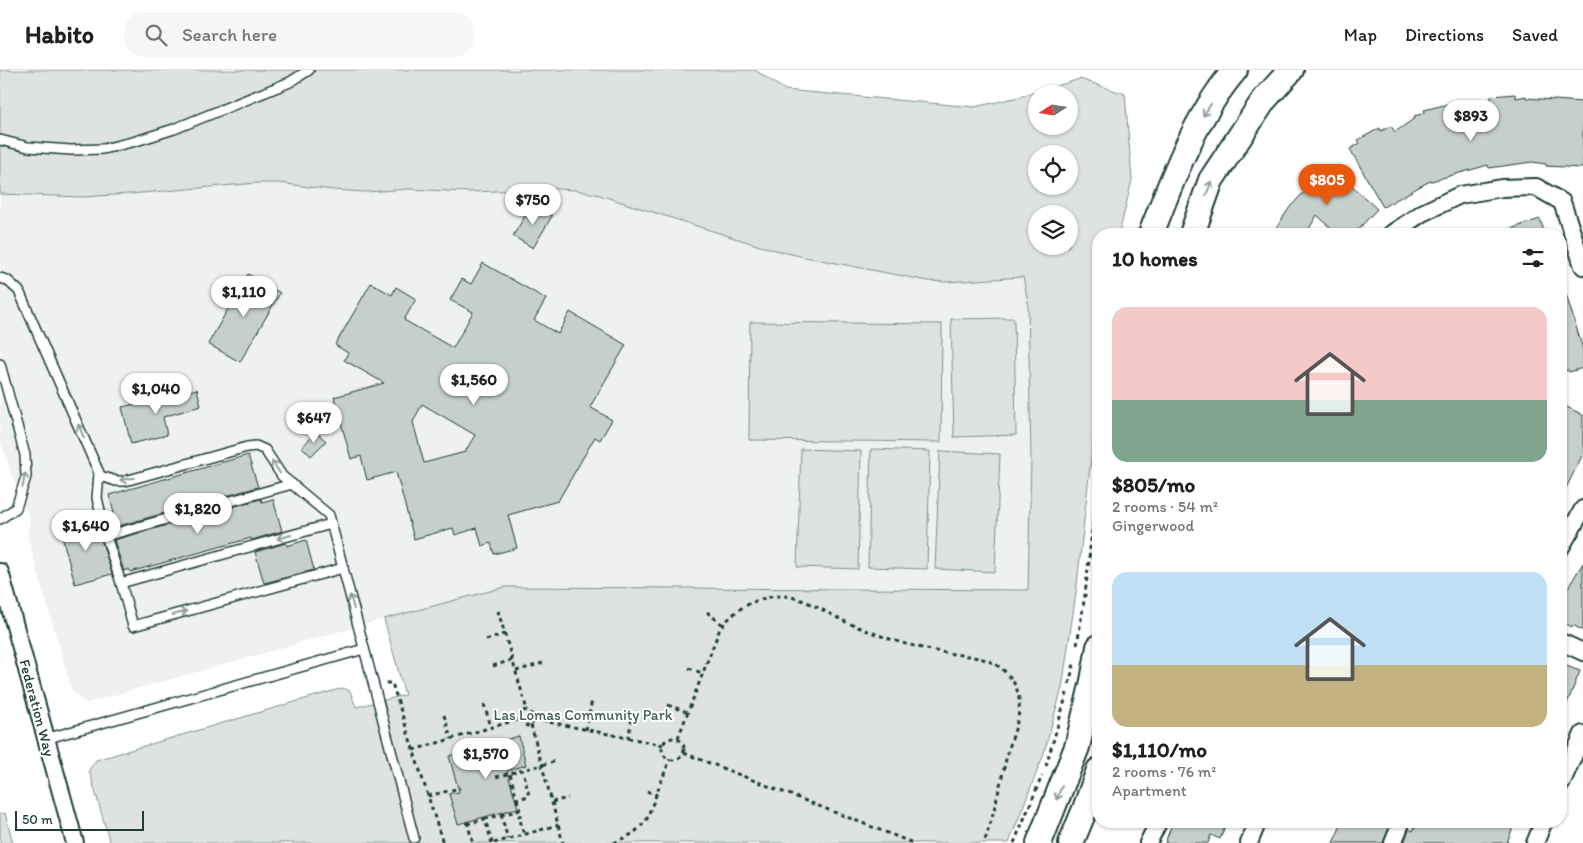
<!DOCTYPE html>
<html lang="en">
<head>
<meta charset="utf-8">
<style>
	body { margin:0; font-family:Itim,sans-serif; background:#f6f6f6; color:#202124; height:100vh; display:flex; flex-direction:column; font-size:19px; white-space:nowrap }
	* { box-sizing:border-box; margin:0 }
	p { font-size:16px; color:#757577 }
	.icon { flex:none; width:28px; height:28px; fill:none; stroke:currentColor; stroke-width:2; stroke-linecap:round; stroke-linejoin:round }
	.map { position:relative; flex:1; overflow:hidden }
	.panel { position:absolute; left:1092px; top:158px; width:475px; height:600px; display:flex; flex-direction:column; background:#fff; border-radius:20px; box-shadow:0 1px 4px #0004 }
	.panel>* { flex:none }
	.needle { width:32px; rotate:258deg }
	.buttons { position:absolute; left:1028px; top:15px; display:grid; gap:10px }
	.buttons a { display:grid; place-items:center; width:50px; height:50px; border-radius:50%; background:#fff; box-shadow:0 1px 4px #0004; font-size:25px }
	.scale { position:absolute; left:15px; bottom:12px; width:129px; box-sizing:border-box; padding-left:5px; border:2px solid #1f3d34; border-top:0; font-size:14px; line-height:18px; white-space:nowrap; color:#1f3d34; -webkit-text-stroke:4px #fff; paint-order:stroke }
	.price { position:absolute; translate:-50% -42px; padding:0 11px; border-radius:18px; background:#fff; color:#222; font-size:16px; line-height:32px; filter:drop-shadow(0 1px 2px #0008) }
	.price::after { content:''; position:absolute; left:50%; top:30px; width:15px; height:11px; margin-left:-8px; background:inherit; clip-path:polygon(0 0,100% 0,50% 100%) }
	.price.on { background:#ea580c; color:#fff }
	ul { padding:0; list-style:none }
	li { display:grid; align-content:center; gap:10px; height:265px; padding:0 20px }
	li span { display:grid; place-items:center; height:155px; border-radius:15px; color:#555 }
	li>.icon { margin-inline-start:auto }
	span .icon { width:90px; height:90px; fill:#fffc; stroke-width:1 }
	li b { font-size:21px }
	h2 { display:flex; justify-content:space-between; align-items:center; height:60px; padding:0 20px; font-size:21px }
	header { display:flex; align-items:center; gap:30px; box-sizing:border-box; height:70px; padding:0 25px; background:#fff; border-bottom:1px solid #e0e0e0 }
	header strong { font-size:24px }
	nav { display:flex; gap:28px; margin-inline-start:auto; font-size:18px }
	.search { width:350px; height:45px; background:#f6f6f6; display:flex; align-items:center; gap:12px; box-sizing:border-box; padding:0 18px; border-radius:20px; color:#757577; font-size:19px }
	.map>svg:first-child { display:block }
	.built { fill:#eef1f0 }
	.green { fill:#dee3e2; stroke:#7e908b; fill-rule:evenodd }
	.building { fill:#c7cfcc; stroke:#1f3d34; fill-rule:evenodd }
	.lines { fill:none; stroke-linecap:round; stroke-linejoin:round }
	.lane-casing { stroke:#1f3d34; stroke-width:12 }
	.street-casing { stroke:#1f3d34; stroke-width:20 }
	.secondary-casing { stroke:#1f3d34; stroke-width:28 }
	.path { stroke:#1f3d34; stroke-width:3; stroke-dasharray:4 4; stroke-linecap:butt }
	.lane { stroke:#fff; stroke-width:9 }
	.street { stroke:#fff; stroke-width:16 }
	.secondary { stroke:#fff; stroke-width:24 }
	.oneway { stroke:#8f9e9a }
	.labels { text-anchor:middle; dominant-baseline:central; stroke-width:4; stroke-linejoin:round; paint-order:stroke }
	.street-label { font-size:15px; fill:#1f3d34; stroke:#fff }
	.park-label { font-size:15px; fill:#455e57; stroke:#fff }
</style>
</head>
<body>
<header>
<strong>Habito</strong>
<div class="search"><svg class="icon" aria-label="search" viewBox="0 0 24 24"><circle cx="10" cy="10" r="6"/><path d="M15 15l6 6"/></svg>Search here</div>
<nav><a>Map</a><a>Directions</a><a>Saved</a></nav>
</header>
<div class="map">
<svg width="1583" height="773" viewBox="0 0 1583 773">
	<rect width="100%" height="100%" fill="#fff"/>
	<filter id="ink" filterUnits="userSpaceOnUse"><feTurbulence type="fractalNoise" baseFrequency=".02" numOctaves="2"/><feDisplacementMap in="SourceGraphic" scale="10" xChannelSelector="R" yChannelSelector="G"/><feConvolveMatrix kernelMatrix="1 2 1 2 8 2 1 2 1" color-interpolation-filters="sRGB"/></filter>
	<g filter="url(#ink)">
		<polygon class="built" points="257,113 279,113 333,120 366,122 409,119 468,122 556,119 575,120 596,124 760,176 795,185 928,211 946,212 1023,207 1028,232 1031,389 1028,520 505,517 384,549 87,633 72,621 27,465 30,450 12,405 0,370 0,124 82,127 130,124"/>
		<g class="green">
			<path d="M0 0H755L785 20 974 37 1019 27 1080 9 1125 24 1132 110 1119 164H1099V316L1076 523 1062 618 1043 686 1009 773H110L89 700 96 690 343 618 350 621 356 637 405 625 384 549 505 517 1028 520 1031 389 1028 232 1023 207 946 212 928 211 795 185 760 176 596 124 575 120 556 119 468 122 409 119 366 122 333 120 279 113H257L130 124 82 127 0 124ZM1036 24H1069V56H1036ZM1036 84H1069V116H1036ZM1036 144H1069V176H1036Z"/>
			<polygon points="1014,248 1016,365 954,367 951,249"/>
			<polygon points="750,252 942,254 941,372 749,370"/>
			<polygon points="801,379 861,381 858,499 797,497"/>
			<polygon points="871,379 930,381 927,499 868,497"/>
			<polygon points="940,381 1000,384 995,502 935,499"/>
			<polygon points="5,743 13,773 0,773 0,744"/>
		</g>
		<g class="building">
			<polygon points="1515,24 1516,28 1526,26 1526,28 1583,32 1583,98 1546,96 1546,94 1532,92 1489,98 1488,95 1428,112 1383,137 1350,79 1360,73 1358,70 1380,58 1381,61 1391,56 1395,62 1415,48 1414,46 1425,43 1424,40 1448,34 1448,37 1491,30 1491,26"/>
			<polygon points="1329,95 1377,139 1354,164 1337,164 1317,145 1306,164 1272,164 1290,137 1305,121 1302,119 1319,101 1321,103"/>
			<polygon points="532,134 552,146 533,178 513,166"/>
			<polygon points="1540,149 1545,164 1504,164 1504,161"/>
			<path d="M483 193 546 229 534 250 558 264 570 242 626 275 590 337 612 350 600 370 595 367 558 431 508 445 517 478 494 484 491 473 482 476 477 458 455 465 453 458 414 469 396 402 367 410 361 386 351 389 334 327 384 313 344 290 348 283 335 275 371 213 392 225 396 217 416 229 404 250 453 278 473 242 450 230 462 209 471 214ZM422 334 475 365 465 382 424 393 413 352Z"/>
			<polygon points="248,204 280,223 240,292 208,274"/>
			<polygon points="1565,221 1583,279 1583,298 1569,302 1568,300 1561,302 1561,222"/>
			<polygon points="197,319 201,336 163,347 167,365 131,374 122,337 158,329 158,330"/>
			<polygon points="1561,334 1583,345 1583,384 1561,428"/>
			<polygon points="316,362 326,371 311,386 302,377"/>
			<polygon points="248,385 258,417 111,458 108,445 114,443 109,425"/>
			<polygon points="261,429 262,432 273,429 282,461 252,470 251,468 130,502 129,499 124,501 114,470"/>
			<polygon points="95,449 112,504 75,514 60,459"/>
			<polygon points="306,470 314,500 264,513 255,482 286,473 287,476"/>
			<polygon points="1583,493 1583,561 1573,555 1572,557 1561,551 1561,529"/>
			<polygon points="1561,594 1580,601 1562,646 1561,646"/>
			<polygon points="519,666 526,695 507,701 518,738 458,754 449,724 459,722 449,686"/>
			<polygon points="1173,751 1227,751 1220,769 1211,765 1208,773 1165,773"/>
			<polygon points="1343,751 1390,751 1391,752 1383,773 1333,773"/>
			<polygon points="1417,751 1499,751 1513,757 1507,773 1404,773 1409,759 1413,761"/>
		</g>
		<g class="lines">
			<defs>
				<g id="lane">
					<polyline points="0,70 28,77 71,80 103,79 136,71 174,59 290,12 309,0"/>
					<polyline points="0,208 7,210 19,221 99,403 97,428 106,466 121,513 133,556 343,498"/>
					<polyline points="0,294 25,385 26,407 16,438 0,449"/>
					<polyline points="100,406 116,411 125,411 247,377 256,376 265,380 282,406 329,445 414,768"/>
					<polyline points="106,466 292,414"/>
					<polyline points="121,513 331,454"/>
					<polyline points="45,669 364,579"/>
				</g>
				<g id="street">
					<polyline points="1391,164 1422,143 1460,125 1502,118 1536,117 1562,132 1583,196"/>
					<polyline points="1561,477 1583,439"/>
					<polyline points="0,502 75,773"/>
					<polyline points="1561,572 1583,582"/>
					<polyline points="1561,714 1583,664"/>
					<polyline points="1148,773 1159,751"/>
					<polyline points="1249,773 1258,751"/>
					<polyline points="1393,773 1402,751"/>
					<polyline points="1535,773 1544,751"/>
				</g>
				<g id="secondary">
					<path d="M1151 164C1173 107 1195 47 1235 0"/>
					<polyline points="1192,164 1211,110 1264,30 1291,0"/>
					<polyline points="1039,773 1077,677 1093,611 1099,577"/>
					<polyline points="1071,773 1085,739 1099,700"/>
				</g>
			</defs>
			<use href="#lane" class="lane-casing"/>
			<use href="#street" class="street-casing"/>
			<use href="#secondary" class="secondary-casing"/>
			<g class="path">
				<polyline points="707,542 723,555"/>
				<polyline points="486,570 504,564"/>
				<polyline points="1077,575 1085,525 1099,398"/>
				<polyline points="493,596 512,590"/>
				<polyline points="689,598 702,603"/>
				<polyline points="516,601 543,593"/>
				<polyline points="386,613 392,613 443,773"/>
				<polyline points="1069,614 1074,594"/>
				<polyline points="484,634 491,657"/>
				<polyline points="668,635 687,642"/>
				<polyline points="444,645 451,669"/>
				<path d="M520 649 523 654 527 656 533 653C534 647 532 642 527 640"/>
				<polyline points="534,649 663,675"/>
				<polyline points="531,655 563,773"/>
				<polyline points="586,660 592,630"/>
				<circle cx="673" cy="679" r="11"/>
				<path d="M678 668 719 561C733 539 757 526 783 526 802 526 828 544 846 552 865 560 885 568 906 574 922 578 938 582 954 584 966 586 980 587 991 592 1001 597 1010 605 1015 615 1019 623 1020 632 1019 641 1017 657 1011 670 1007 685 1000 714 994 745 984 773"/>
				<polyline points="628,669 632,648"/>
				<path d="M413 680 520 649C520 644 521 641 527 640L498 541"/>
				<polyline points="684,683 913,773"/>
				<polyline points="1046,696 1067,623"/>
				<polyline points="510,704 517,729 529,726 523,700"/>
				<polyline points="496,707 557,691"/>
				<polyline points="647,721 657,725"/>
				<polyline points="428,726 460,718"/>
				<polyline points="517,729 521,745 519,746 524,765"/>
				<polyline points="552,732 568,728"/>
				<polyline points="501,745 520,740"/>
				<polyline points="485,749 501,745 508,769"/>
				<polyline points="467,752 473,773"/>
				<polyline points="467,754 485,749 492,773"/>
				<polyline points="494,773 558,755"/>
				<polyline points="614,773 634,763 646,751 670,689"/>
				<polyline points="1014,773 1042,706"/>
			</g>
			<use href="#lane" class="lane"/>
			<use href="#street" class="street"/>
			<use href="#secondary" class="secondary"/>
		</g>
		<defs><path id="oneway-shaft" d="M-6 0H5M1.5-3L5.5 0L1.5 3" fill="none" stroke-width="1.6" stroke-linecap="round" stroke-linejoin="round" transform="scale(1.25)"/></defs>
		<g class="oneway">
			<use href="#oneway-shaft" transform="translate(1207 40) rotate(123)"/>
			<use href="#oneway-shaft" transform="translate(1209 118) rotate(-69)"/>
			<use href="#oneway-shaft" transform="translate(81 361) rotate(-114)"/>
			<use href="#oneway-shaft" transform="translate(276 397) rotate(-122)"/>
			<use href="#oneway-shaft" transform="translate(127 409) rotate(170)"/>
			<use href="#oneway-shaft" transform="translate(24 410) rotate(-79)"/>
			<use href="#oneway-shaft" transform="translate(284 467) rotate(164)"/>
			<use href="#oneway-shaft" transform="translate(352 532) rotate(-105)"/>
			<use href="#oneway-shaft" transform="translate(180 543) rotate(-15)"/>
			<use href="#oneway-shaft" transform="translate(1059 723) rotate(112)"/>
		</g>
	</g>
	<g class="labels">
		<g class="street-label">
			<text transform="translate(37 638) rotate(75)">Federation Way</text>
		</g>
		<g class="park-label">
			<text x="583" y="645">Las Lomas Community Park</text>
		</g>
	</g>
</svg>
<div class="buttons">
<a><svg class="needle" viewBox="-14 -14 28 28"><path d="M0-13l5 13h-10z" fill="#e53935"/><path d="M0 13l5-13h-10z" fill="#757577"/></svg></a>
<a><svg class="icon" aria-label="locate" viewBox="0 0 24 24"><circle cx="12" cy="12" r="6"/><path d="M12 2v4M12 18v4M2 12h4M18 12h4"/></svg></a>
<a><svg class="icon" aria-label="layers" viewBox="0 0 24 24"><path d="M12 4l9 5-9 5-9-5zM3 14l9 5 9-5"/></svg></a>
</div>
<div class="scale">50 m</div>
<b class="price" style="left:1471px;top:72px">$893</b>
<b class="price on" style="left:1327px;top:136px">$805</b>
<b class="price" style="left:533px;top:156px">$750</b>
<b class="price" style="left:244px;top:248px">$1,110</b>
<b class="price" style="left:474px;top:336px">$1,560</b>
<b class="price" style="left:156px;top:345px">$1,040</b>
<b class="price" style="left:314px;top:374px">$647</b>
<b class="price" style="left:198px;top:465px">$1,820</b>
<b class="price" style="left:86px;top:482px">$1,640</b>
<b class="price" style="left:486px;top:710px">$1,570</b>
<section class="panel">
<h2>10 homes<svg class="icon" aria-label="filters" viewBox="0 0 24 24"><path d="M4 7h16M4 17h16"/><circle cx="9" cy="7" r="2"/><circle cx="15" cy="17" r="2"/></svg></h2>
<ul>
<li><span style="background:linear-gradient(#f6c9c9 60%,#7fa58c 0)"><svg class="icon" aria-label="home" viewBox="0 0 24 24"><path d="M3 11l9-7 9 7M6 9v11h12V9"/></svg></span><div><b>$805/mo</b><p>2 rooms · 54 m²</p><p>Gingerwood</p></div></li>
<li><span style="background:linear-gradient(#bfe0f5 60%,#c2b280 0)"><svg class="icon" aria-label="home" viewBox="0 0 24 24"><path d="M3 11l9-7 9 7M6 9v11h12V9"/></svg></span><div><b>$1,110/mo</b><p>2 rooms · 76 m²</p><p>Apartment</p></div></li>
</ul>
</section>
</div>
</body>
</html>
